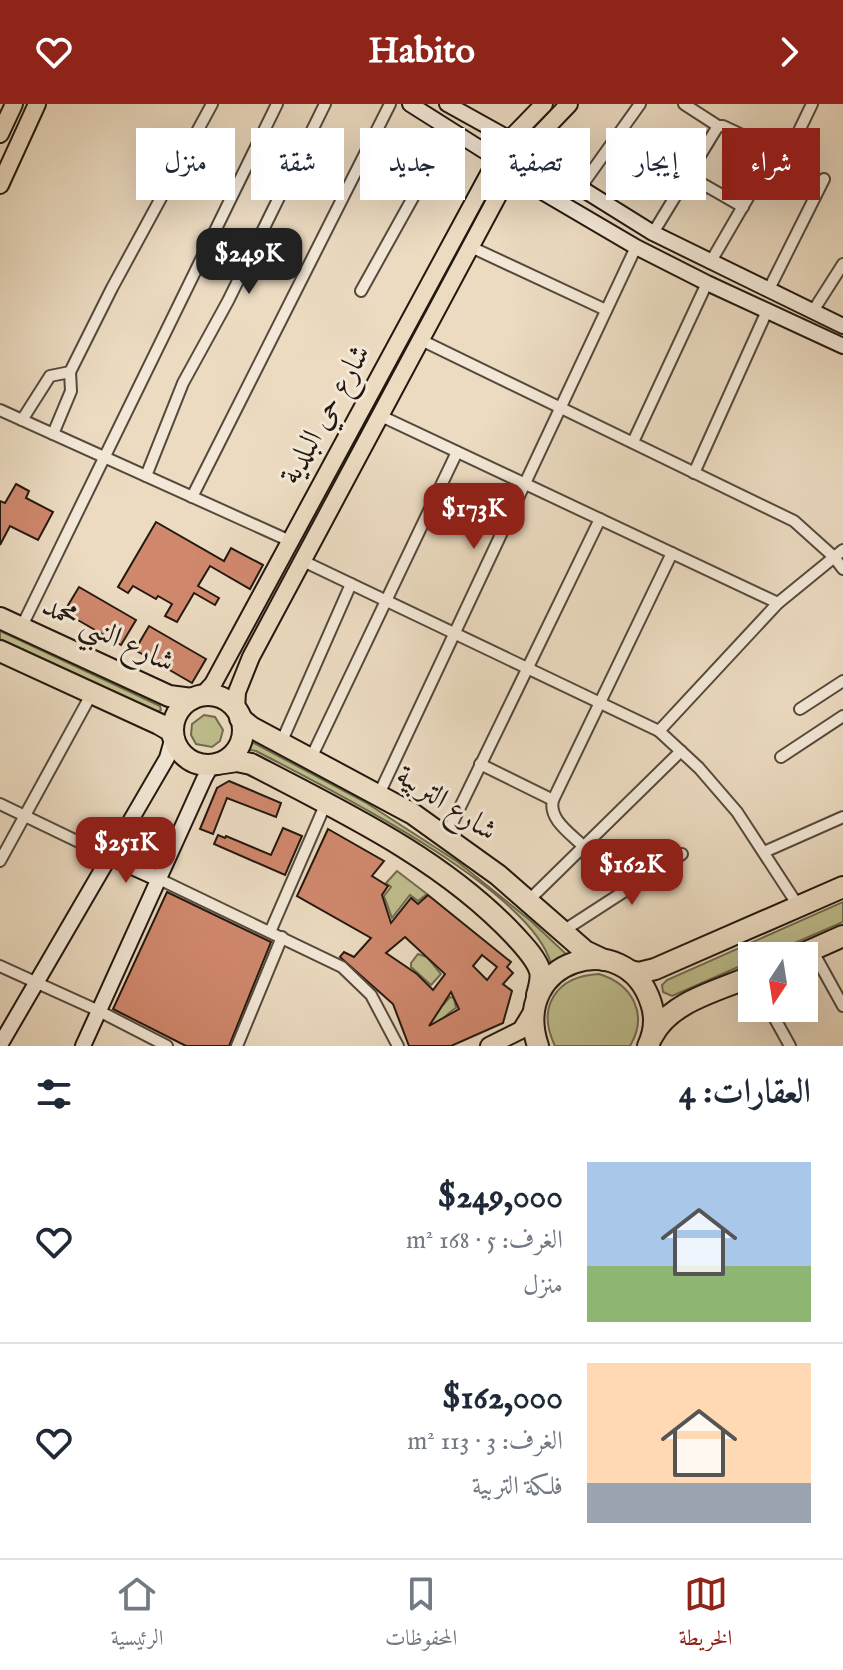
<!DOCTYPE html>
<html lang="ar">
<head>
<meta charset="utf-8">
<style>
	body { margin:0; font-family:"IM FELL English",Amiri,serif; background:#f6f6f7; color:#1f2937; direction:rtl; height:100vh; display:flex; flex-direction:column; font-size:30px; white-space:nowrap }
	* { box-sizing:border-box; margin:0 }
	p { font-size:26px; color:#747a83 }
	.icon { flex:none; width:44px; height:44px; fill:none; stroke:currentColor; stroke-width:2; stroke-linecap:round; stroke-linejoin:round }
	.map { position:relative; height:942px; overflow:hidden; direction:ltr }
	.sheet { display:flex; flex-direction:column; background:#fff; flex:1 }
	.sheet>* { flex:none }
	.hud { position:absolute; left:24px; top:24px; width:796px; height:72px; direction:rtl; display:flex; gap:16px }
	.needle { width:52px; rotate:192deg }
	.controls { position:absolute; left:738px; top:838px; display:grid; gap:16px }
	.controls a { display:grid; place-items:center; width:80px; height:80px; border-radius:0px; background:#fff; box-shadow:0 8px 32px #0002; font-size:40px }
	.price { position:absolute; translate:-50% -68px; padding:0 18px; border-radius:16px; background:#8f2418; color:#fff; font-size:26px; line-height:52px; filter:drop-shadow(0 2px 4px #0008) }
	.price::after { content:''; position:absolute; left:50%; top:48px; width:24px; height:18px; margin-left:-12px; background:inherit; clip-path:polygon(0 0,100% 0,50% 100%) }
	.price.selected { background:#222; color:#fff }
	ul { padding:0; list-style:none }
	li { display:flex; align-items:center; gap:24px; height:200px; padding:0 32px }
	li+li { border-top:2px solid #e0e1e3 }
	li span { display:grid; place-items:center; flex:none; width:224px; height:160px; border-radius:0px; color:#555 }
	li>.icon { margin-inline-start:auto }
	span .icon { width:96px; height:96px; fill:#fffc; stroke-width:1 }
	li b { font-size:34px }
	h2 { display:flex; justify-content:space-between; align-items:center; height:96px; padding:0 32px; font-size:34px }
	.pill { padding:0 28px; border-radius:0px; background:#fff; box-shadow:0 8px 32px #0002; font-size:28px; line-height:72px }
	.pill.selected { background:#8f2418; color:#fff }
	header { display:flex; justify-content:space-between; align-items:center; height:104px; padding:0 32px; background:#8f2418; color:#fff; font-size:36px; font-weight:800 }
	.menu { display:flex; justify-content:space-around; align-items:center; height:112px; border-top:2px solid #e0e1e3; background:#fff; font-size:22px; color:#747a83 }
	.menu a { display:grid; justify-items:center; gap:4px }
	.menu .selected { color:#8f2418 }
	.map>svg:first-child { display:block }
	.green { fill:#bfbe8d; stroke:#716b4e; stroke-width:2 }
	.building { fill:#d0886d; stroke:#23180f; stroke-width:2; fill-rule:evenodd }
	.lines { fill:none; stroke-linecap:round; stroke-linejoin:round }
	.street-casing { stroke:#55493c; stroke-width:14 }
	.secondary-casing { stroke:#23180f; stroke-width:18 }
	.primary-casing { stroke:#23180f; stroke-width:20 }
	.highway-casing { stroke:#23180f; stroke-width:24 }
	.street { stroke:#f3e8d7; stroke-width:10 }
	.secondary { stroke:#f3e8d7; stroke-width:14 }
	.primary { stroke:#ecdbc1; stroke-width:16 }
	.highway { stroke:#ecdbc1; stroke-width:20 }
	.labels { text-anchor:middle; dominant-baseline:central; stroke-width:6; stroke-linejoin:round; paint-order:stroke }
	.street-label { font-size:30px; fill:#23180f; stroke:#f3e8d7 }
</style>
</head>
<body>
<header><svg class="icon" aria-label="forward" viewBox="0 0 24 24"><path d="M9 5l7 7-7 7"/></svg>Habito<svg class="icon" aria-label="heart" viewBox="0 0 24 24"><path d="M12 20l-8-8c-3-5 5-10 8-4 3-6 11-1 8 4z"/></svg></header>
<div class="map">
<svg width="843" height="942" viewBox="0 0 843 942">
	<rect width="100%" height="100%" fill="#ecdbc1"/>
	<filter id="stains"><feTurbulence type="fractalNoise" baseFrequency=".0025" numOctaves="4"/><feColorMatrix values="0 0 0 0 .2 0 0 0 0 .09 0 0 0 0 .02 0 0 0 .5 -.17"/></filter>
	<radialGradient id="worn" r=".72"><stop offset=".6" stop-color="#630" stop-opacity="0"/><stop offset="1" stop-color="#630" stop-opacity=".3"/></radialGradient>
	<g class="green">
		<polygon points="0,527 160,602 161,606 157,608 0,535"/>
		<polygon points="204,611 215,613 223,626 220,637 212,643 196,640 191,631 192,620"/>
		<path d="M248 636 365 698 458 758 531 817 567 851 551 860C531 784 325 683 256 647L246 645Z"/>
		<polygon points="397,767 427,790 418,797 410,791 392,814 384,792 391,783 386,779"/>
		<polygon points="843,798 843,818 765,852 752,852 752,857 672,892 663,888 662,881 667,876"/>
		<polygon points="418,850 427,853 441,870 431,881 411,863 411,859"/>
		<path d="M599 870C632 880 649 910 630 942H555C536 903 556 872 599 870Z"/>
		<path d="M450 893 454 894 456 904C440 913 431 932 415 942L442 902Z"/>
	</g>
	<g class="building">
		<polygon points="16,380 29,387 26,394 53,408 38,436 10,422 0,441 0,397 5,399"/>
		<polygon points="156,418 224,457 231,444 263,461 250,485 210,462 198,482 219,494 215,501 194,489 177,518 165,512 172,500 158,492 156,495 133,482 128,489 118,483"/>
		<polygon points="79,483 136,516 121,541 64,508"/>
		<polygon points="149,522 206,555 192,579 135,546"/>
		<polygon points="229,677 281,699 276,713 227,694 213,730 200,725 217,684"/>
		<polygon points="283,724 302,732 285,771 214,740 218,731 225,734 226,732 271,751"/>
		<path d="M328 725 384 757 372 772 388 782 382 791 391 819 411 794 418 800 428 791 511 858 507 863 513 869 503 880 512 887 503 919 451 942H409L393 900 340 853 344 848 354 853 371 834 297 792ZM405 833 445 870 433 886 417 870 386 849ZM482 851 497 863 487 876 473 862ZM451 888 459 905 429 922Z"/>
		<polygon points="167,788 271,838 229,942 186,942 113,905"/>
	</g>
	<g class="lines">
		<defs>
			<g id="street">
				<polyline points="684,0 718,22"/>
				<polyline points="772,49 781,51 798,29 812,0"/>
				<polyline points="687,71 743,103"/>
				<polyline points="580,84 640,0"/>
				<polyline points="653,129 718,22 723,22 770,44 771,54 710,159"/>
				<polyline points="471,143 606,206"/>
				<polyline points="361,187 450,27"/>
				<polyline points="768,187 824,75"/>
				<polyline points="813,207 843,160"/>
				<polyline points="421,236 794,417 834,453 843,465"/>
				<polyline points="0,306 290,437"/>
				<polyline points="381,312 778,499"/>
				<polyline points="22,316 50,272 70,268 112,184 212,0"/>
				<polyline points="53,330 71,287 70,268"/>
				<polyline points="633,338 707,179"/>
				<polyline points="694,369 767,207"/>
				<polyline points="146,372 183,279 228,197 325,0"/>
				<polyline points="192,393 390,0"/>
				<polyline points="303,457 659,627 699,664 737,708 799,803"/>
				<polyline points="21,524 277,0"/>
				<polyline points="800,605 843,577"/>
				<polyline points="659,627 778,499 843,446"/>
				<polyline points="281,639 351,480"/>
				<polyline points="781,653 843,612"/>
				<polyline points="311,654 457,348"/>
				<polyline points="480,660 553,696"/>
				<polyline points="379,690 636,143"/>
				<polyline points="0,700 110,753"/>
				<polyline points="446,732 600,415"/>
				<path d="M583 742C570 729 548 715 553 696L672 449"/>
				<polyline points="764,748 843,713"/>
				<polyline points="0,757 92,589"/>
				<polyline points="159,775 342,863 371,891 398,942"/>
				<polyline points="529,796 681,647"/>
				<polyline points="563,827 682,750"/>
				<polyline points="270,828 326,699"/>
				<polyline points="812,846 843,902"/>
				<polyline points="0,862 99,907 167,942"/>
				<polyline points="769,904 790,942"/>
				<polyline points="237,942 282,833"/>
			</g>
			<g id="secondary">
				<polyline points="410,0 497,55"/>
				<polyline points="447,0 510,35"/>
				<polyline points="523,48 653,129 843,222"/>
				<polyline points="510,69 636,143 707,179 843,242"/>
				<polyline points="110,753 159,775"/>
				<polyline points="0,941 167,654 173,633"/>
				<polyline points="83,942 204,675 210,664 217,660"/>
			</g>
			<g id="primary">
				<polyline points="0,30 14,0"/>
				<polyline points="0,81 37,0"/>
				<polyline points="202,592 213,580 497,55 510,35 544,0"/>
				<polyline points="236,606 237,588 251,553 510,69 523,48 569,0"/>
				<polyline points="489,942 521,926 532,908"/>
			</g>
			<g id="highway">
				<polyline points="0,514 169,592 192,595"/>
				<polyline points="0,547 159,620 171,627 173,633"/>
				<circle cx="208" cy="626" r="35"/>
				<polyline points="240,614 251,623 413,710 498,771 585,847 604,856"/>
				<path d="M217 660 237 657 251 660C343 708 443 755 515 832 524 842 536 854 540 867 542 875 539 883 537 891"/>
				<polyline points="798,852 843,832"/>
				<polyline points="630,867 639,869 655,865 843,783"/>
				<path d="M652 933C670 897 718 887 752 872"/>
				<path d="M538 942C509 856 626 820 651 899 656 913 654 929 648 942"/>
			</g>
		</defs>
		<use href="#street" class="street-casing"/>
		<use href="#secondary" class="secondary-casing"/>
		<use href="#primary" class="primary-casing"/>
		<use href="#highway" class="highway-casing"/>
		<use href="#street" class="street"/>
		<use href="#secondary" class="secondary"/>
		<use href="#primary" class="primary"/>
		<use href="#highway" class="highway"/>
	</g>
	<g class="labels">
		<g class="street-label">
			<text transform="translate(326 311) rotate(-61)">شارع حي البلدية</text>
			<text transform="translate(108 531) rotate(25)">شارع النبي محمد</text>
			<text transform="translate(446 700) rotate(33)">شارع التربية</text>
		</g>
	</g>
	<rect width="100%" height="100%" filter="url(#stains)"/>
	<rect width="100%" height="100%" fill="url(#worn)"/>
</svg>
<div class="controls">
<a><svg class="needle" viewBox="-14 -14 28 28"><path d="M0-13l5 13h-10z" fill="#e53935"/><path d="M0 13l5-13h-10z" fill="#747a83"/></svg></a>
</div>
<b class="price selected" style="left:249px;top:192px">$249K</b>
<b class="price" style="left:474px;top:447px">$173K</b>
<b class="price" style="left:126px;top:781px">$251K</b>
<b class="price" style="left:632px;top:803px">$162K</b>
<div class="hud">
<a class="pill selected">شراء</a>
<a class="pill">إيجار</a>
<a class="pill">تصفية</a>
<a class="pill">جديد</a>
<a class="pill">شقة</a>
<a class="pill">منزل</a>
</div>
</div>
<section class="sheet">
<h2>العقارات: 4<svg class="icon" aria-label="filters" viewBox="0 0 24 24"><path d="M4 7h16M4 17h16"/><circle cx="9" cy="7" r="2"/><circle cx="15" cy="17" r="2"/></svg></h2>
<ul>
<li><span style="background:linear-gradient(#a9c7e8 65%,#8fb573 0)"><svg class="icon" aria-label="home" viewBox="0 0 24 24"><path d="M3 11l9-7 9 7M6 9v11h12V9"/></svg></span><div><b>$249,000</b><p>الغرف: 5 · 168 m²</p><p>منزل</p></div><svg class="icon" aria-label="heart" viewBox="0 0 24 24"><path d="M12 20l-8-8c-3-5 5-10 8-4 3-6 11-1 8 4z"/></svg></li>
<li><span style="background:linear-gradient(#ffd9b3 75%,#9aa5b1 0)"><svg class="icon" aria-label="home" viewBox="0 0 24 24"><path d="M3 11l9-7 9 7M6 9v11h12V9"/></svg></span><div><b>$162,000</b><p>الغرف: 3 · 113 m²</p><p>فلكة التربية</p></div><svg class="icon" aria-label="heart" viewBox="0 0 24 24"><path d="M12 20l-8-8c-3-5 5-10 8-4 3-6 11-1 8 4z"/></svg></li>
</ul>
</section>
<nav class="menu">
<a class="selected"><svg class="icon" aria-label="map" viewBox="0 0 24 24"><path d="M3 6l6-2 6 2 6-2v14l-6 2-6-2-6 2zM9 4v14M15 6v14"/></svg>الخريطة</a>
<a><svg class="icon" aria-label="saved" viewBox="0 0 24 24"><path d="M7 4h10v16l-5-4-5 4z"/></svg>المحفوظات</a>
<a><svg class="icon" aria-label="home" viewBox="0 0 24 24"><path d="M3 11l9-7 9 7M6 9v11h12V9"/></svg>الرئيسية</a>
</nav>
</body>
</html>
